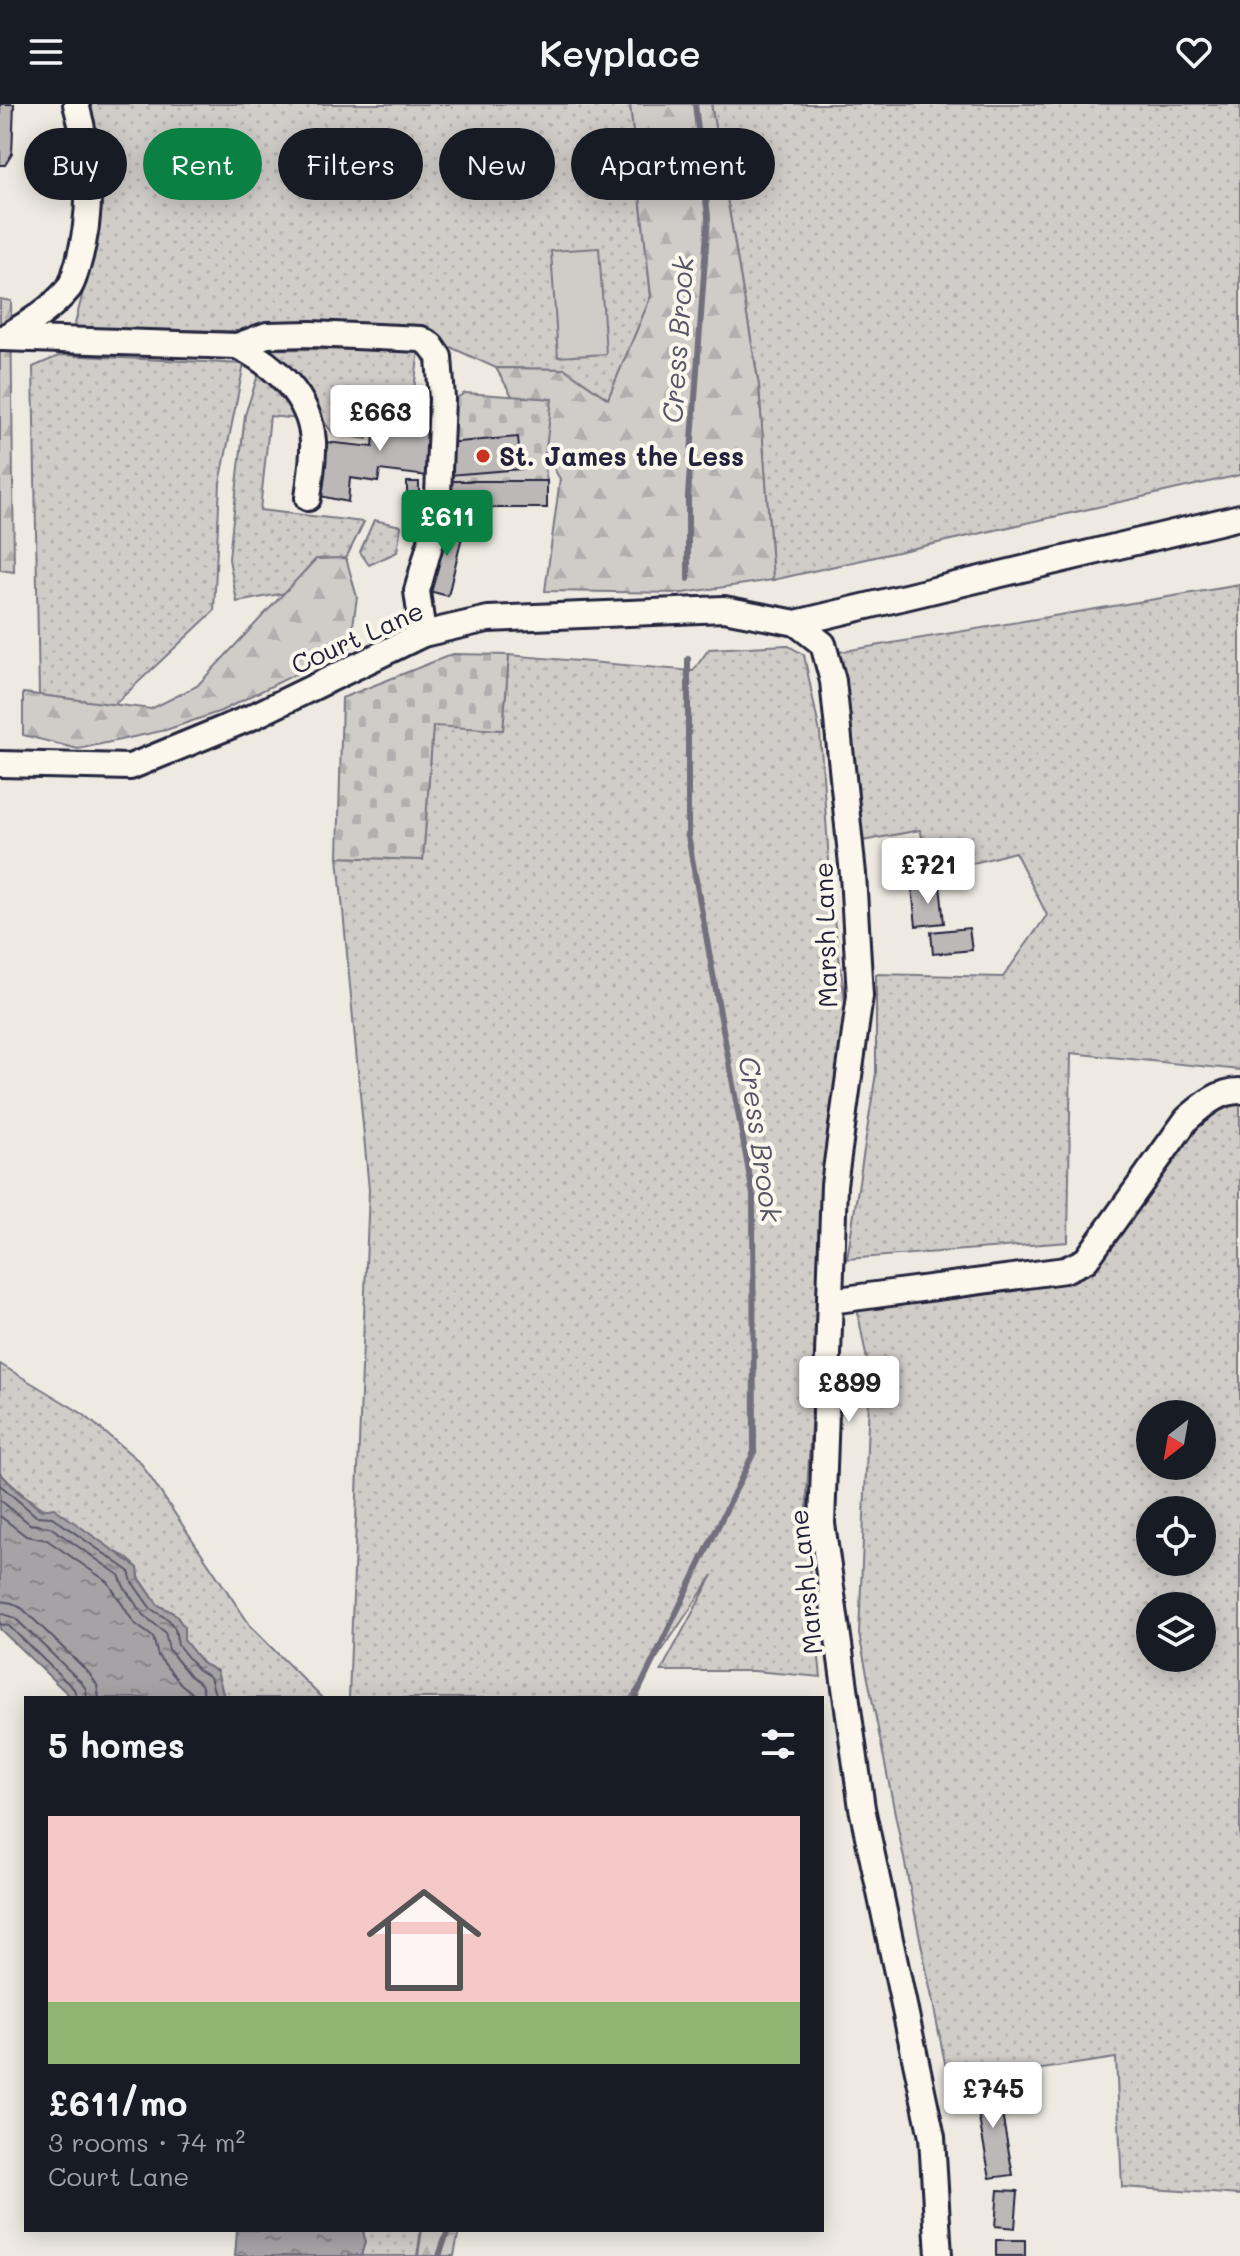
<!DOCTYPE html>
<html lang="en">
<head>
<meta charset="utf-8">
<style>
	body { margin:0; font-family:Mali,sans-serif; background:#20242c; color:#f1f3f6; height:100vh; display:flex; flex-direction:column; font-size:30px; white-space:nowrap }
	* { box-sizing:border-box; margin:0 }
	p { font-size:26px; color:#9ea1a6 }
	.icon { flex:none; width:44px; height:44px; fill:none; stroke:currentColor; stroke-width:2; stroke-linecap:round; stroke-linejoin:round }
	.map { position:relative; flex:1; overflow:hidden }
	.drawer { position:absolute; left:24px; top:1592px; width:800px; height:536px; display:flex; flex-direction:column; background:#171b24; border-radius:0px; box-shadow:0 4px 20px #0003 }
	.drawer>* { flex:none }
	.banner { position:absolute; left:24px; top:24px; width:800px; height:72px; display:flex; gap:16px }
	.needle { width:52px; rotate:211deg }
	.controls { position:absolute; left:1136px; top:1296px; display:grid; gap:16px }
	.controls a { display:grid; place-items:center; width:80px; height:80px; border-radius:50%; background:#171b24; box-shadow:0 4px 20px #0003; font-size:40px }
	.price { position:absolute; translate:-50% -68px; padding:0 18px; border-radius:8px; background:#fff; color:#222; font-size:26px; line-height:52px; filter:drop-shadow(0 2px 4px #0008) }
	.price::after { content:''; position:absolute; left:50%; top:48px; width:24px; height:18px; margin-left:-12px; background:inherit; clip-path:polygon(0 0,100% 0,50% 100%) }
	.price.on { background:#0b8043; color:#fff }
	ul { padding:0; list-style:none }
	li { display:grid; align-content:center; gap:16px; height:424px; padding:0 24px }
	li+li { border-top:2px solid #363941 }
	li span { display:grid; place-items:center; height:248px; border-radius:0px; color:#555 }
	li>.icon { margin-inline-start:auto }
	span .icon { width:144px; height:144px; fill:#fffc; stroke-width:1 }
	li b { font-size:34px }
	h2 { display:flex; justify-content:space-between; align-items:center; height:96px; padding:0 24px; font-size:34px }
	.pill { padding:0 28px; border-radius:36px; background:#171b24; box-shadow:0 4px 20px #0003; font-size:28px; line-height:72px }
	.pill.on { background:#0b8043; color:#fff }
	header { display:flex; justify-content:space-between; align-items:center; height:104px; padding:0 24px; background:#171b24; font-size:36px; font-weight:600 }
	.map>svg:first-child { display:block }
	.grass { fill:url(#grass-dots); stroke:#797882; stroke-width:2; fill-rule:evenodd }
	.forest { fill:url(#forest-firs); stroke:#797882; stroke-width:2 }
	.cemetery { fill:url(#cemetery-stones); stroke:#797882; stroke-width:2 }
	.pitch { fill:#d0cdc9; stroke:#797882; stroke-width:2 }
	.water { fill:url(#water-ripples); stroke:#716f7c; stroke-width:2 }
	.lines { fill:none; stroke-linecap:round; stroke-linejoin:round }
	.shore { stroke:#575666; stroke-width:2 }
	.stream { stroke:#716f7c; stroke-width:6 }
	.building { fill:#bcb8b8; stroke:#22223b; stroke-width:2 }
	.minor-casing { stroke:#22223b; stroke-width:30 }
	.minor { stroke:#fbf7ec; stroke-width:24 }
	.poi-dot { fill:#c8321e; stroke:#fbf7ec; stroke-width:3 }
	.labels { text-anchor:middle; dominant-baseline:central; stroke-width:8; stroke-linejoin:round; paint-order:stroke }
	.poi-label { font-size:26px; font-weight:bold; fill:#22223b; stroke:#fbf7ec; text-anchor:start }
	.street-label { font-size:26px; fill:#22223b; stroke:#fbf7ec }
	.water-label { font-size:28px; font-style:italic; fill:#575666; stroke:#fbf7ec }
</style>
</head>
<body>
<header><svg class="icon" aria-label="menu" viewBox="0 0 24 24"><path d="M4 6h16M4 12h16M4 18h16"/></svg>Keyplace<svg class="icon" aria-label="heart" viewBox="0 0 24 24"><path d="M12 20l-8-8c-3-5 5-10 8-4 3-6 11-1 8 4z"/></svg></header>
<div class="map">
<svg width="1240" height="2152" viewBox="0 0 1240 2152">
	<defs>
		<pattern id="grass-dots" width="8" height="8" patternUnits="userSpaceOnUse" patternTransform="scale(2)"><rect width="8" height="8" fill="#d0cdc9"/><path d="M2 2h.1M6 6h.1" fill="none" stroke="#b2b0ae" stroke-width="1.8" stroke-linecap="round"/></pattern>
		<pattern id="forest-firs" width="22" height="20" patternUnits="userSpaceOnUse" patternTransform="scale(2)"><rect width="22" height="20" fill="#d0cdc9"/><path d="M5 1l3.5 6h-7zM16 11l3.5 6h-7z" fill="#b2b0ae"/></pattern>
		<pattern id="cemetery-stones" width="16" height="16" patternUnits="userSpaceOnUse" patternTransform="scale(2)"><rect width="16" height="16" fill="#d0cdc9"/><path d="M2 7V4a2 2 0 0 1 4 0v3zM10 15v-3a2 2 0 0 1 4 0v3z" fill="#b2b0ae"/></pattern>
		<pattern id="water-ripples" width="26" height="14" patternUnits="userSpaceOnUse" patternTransform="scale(2)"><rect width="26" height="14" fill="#a6a3a7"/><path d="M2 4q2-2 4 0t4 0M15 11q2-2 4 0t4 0" fill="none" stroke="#878489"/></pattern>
	</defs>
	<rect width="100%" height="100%" fill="#eeeae2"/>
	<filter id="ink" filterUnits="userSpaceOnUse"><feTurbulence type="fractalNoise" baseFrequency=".0125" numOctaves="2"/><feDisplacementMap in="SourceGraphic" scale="16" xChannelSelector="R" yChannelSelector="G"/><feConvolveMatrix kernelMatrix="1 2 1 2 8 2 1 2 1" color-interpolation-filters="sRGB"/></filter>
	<g filter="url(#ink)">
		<g class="grass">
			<polygon points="89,0 630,0 651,193 608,295 565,265 496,264 424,231 74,224 92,152"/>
			<polygon points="711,0 1240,0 1240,371 773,476 759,282"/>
			<polygon points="268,245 419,246 410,317 370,314 367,335 333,329 314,306 302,277"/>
			<polygon points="61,251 244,260 220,379 214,507 114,601 39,591 33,263"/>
			<polygon points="259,268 299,315 270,312 260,406 364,418 346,454 316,455 285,489 237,498 229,455 232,424 245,311"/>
			<polygon points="374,416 401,422 397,448 369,461 360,448"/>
			<polygon points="1240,481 1240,966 1071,949 1068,1138 847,1155 876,969 876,870 1003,873 1047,811 1015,748 933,770 920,726 857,738 838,548"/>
			<polygon points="787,541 804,551 820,629 832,801 847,911 821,1154 807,1387 808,1451 821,1573 754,1567 661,1567 713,1471 630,1594 349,1594 369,1086 338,753 423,756 433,621 503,626 509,551 693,567 709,545"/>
			<path d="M1216 995 1240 998V2091L1122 2083 1116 1954 949 1979 859 1530 870 1272 856 1199 1081 1163ZM1150 1310H1202V1362H1150ZM1150 1406H1202V1458H1150ZM1150 1502H1202V1554H1150Z"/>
			<path d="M0 1260 83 1310 140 1358 252 1524 322 1594H224L217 1567 203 1560 184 1536V1523L175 1510 158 1501 139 1473 138 1464 127 1454C82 1429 36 1407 0 1369Z"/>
			<polygon points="363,2126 421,2126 417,2152 361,2152 365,2137"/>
		</g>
		<g class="forest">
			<polygon points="630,0 711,0 759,282 773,476 683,489 545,487 560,375 496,264 565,265 608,295 651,192"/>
			<polygon points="0,195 11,197 14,468 0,466"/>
			<polygon points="346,454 357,493 350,543 221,607 166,626 78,645 23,631 23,589 151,605 197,582 316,455"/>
			<polygon points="422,2126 459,2126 454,2152 418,2152"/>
		</g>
		<g class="cemetery">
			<polygon points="465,289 552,295 544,360 547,377 449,377 448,299"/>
			<polygon points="453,550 509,551 503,626 433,622 423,756 338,753 342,594"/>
		</g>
		<polygon class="pitch" points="599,144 606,250 558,253 551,147"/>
		<g class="water">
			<polygon points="0,1369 17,1387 41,1406 54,1404 138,1464 139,1474 158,1501 175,1510 184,1523 184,1536 203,1560 217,1567 224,1594 72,1594 0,1525"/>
			<polygon points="237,2126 363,2126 365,2137 361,2152 235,2152"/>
		</g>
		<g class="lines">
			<g class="shore">
				<polyline points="0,1381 36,1412 52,1413 129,1467 132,1478 151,1505 169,1516 175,1525 178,1541 198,1566 210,1573 216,1594"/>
				<polyline points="0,1396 30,1420 50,1423 119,1471 124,1483 143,1511 165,1528 169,1546 190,1572 201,1580 205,1594"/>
				<polyline points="0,1412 26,1432 47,1436 108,1478 134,1519 153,1533 158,1552 181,1580 191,1588 193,1594"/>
				<polyline points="0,1497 12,1499 23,1505 89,1569 97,1581 99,1594"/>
				<polyline points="0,1509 15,1514 81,1578 86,1585 87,1594"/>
				<polyline points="0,1520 9,1522 74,1585 77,1594"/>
			</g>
			<g class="stream">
				<polyline points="688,475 688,392 708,113 695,0"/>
				<polyline points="635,1594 754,1348 753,1091 688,732 688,555"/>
				<polyline points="439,2152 448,2126"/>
			</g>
		</g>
		<g class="building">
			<polygon points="0,0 14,0 12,50 5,61 0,61"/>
			<polygon points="412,302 440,305 432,324 427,372 380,366 378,378 350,374 348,398 320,392 326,338 373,343 374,329 368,328 370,313 410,317"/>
			<polygon points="518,333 521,365 449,371 446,339"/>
			<rect x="449" y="377" width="98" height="27"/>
			<polygon points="407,378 419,378 419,405 407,404"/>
			<polygon points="447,416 465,420 448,492 429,487"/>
			<polygon points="940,781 944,819 916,822 912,784"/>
			<polygon points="969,824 972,846 933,850 931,828"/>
			<polygon points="996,1977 1013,2071 990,2074 973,1982"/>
			<polygon points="998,2086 1018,2087 1015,2124 995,2122"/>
			<rect x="996" y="2136" width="29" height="16"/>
		</g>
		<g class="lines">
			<defs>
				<g id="minor">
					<path d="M5 233C29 219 51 206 69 184 74 177 75 168 78 160 93 109 91 52 76 0"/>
					<path d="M2 234 237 242C274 260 310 292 313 337 314 355 310 376 308 394"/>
					<polyline points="237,242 267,231 311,230 421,235 431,241 439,253 442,295 437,415 417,487 423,530"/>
					<polyline points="796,519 823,540 833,577 853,770 860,892 834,1081 822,1420 862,1704 932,2033 939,2152"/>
					<polyline points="0,660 130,663 252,613 423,530 488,515 724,505 796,519 1240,413"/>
					<path d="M830 1197 1065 1166 1086 1156 1187 1015C1202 1002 1218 987 1240 987"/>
				</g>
			</defs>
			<use href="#minor" class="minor-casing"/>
			<use href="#minor" class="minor"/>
		</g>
	</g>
	<circle class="poi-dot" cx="483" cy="352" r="8"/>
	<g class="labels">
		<g class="poi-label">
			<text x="499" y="352">St. James the Less</text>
		</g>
		<g class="street-label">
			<text transform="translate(357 533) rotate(-24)">Court Lane</text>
			<text transform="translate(825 831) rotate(-92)">Marsh Lane</text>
			<text transform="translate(805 1478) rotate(-96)">Marsh Lane</text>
		</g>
		<g class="water-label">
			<text transform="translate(677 236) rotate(-86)">Cress Brook</text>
			<text transform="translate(761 1035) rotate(82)">Cress Brook</text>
		</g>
	</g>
</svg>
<div class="controls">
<a><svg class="needle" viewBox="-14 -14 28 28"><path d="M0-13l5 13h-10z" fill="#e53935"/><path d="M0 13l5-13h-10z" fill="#9ea1a6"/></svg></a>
<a><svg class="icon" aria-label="locate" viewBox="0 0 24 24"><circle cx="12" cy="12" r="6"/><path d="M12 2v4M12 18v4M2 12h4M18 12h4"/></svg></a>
<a><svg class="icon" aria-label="layers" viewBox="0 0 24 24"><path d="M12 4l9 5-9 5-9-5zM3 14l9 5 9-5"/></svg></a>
</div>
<b class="price" style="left:380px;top:349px">£663</b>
<b class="price on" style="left:447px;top:454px">£611</b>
<b class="price" style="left:928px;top:802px">£721</b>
<b class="price" style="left:849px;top:1320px">£899</b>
<b class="price" style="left:993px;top:2026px">£745</b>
<div class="banner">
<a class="pill">Buy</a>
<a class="pill on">Rent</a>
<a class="pill">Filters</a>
<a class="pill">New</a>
<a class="pill">Apartment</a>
</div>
<section class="drawer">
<h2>5 homes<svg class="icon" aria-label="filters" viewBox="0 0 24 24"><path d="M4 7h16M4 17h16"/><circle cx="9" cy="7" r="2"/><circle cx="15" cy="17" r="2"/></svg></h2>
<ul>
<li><span style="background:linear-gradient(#f6c9c9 75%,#8fb573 0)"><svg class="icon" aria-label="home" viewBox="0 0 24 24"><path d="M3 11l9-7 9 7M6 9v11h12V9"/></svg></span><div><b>£611/mo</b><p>3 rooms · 74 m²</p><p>Court Lane</p></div></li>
</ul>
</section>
</div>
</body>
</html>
